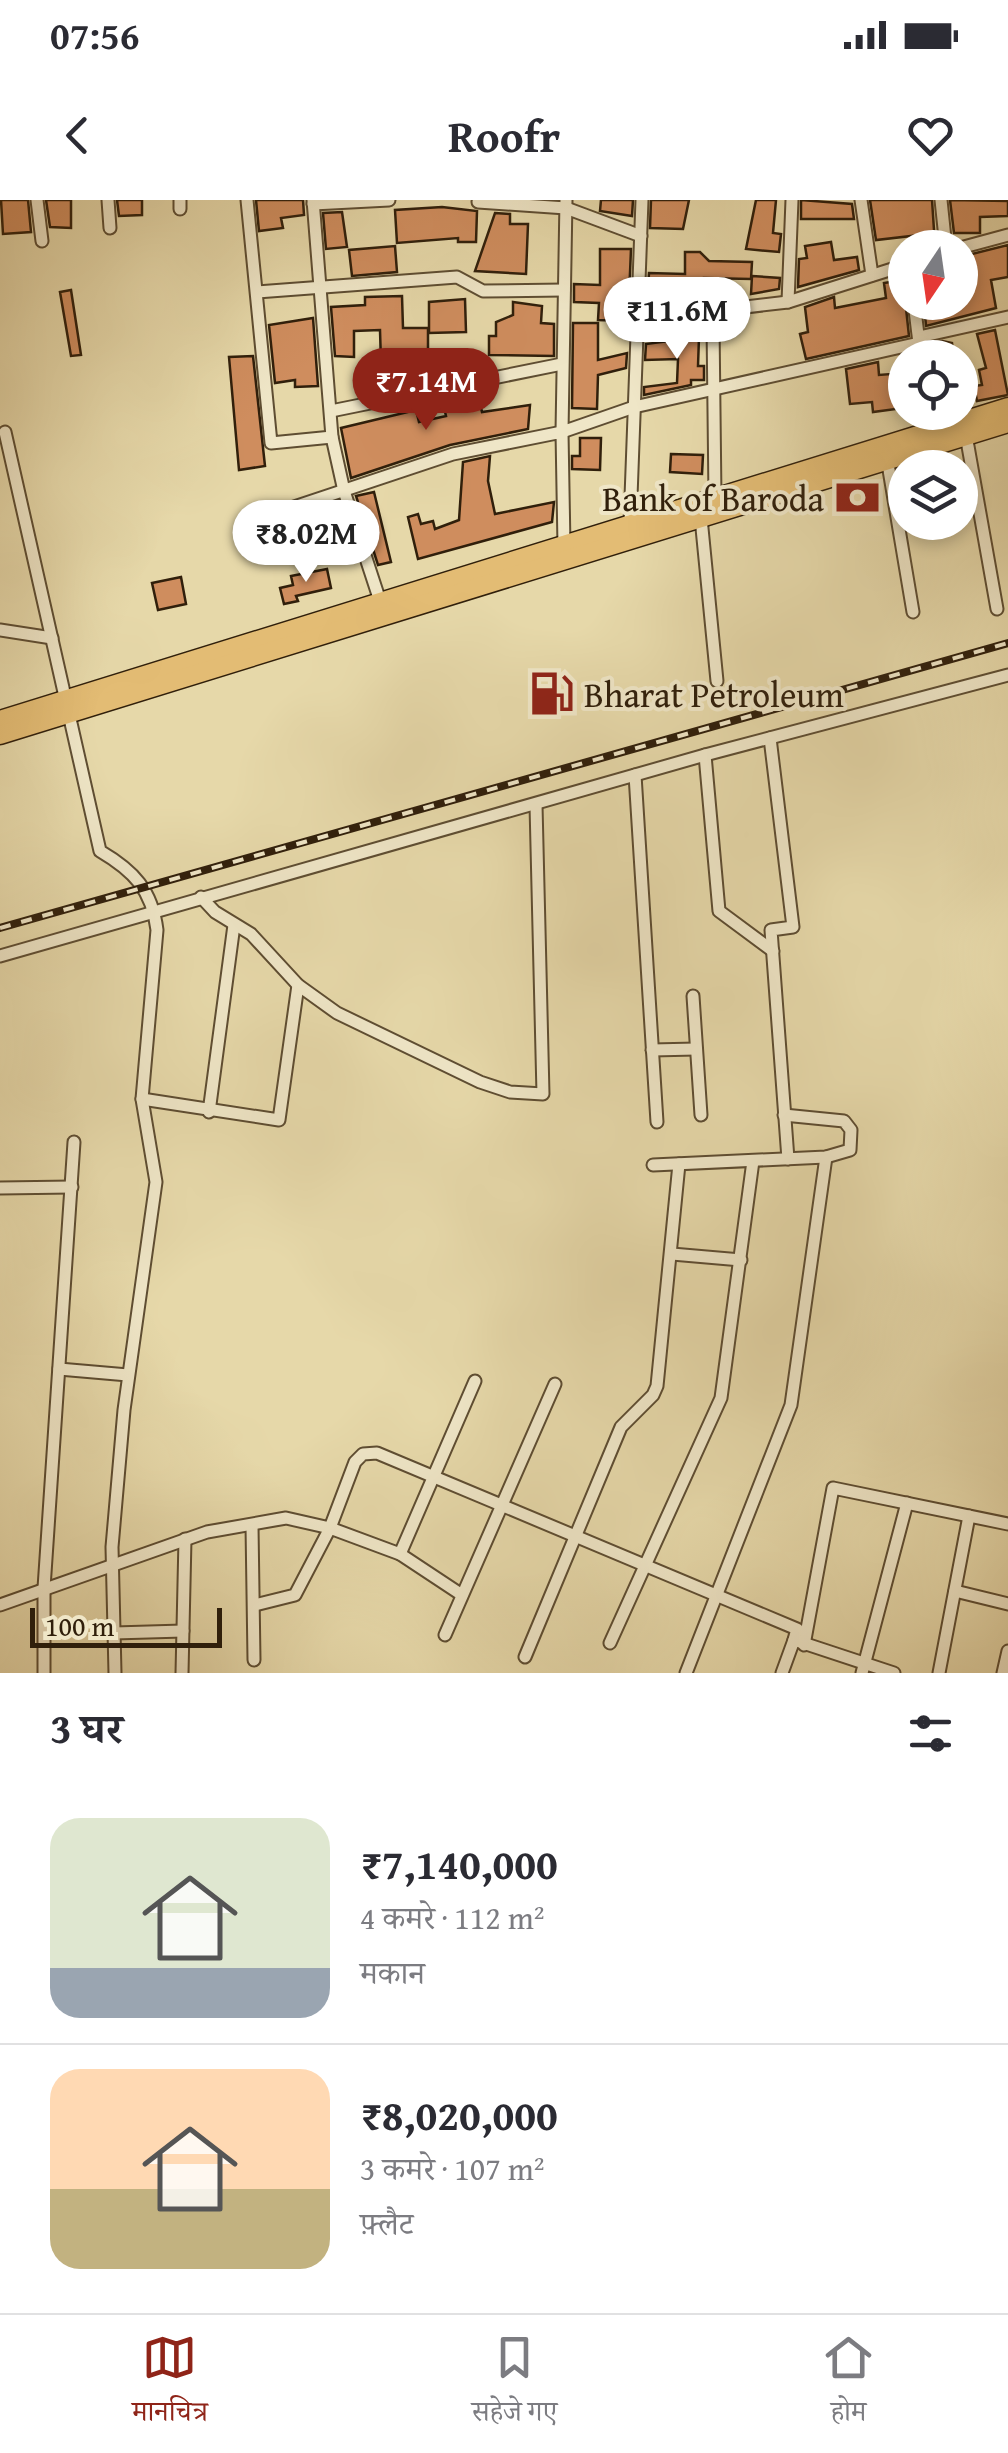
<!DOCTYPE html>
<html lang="hi">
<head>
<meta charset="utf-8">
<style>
	body { margin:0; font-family:"Gentium Book Plus","Noto Serif Devanagari",serif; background:#f7f7f7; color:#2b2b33; height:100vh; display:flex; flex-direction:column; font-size:38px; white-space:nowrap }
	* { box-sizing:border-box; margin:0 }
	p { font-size:32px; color:#7c7c81 }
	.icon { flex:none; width:55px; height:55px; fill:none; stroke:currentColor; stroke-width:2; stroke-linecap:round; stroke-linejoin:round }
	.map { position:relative; height:1473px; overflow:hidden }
	.drawer { display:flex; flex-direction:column; background:#fff; flex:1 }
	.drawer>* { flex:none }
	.needle { width:65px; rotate:193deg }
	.buttons { position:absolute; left:888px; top:30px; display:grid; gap:20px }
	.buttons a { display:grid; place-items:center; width:90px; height:90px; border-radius:50%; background:#fff; box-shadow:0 5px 15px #0003; font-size:50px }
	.scale { position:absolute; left:30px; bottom:25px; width:192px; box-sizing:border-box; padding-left:10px; border:5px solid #301f0b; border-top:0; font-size:28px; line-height:35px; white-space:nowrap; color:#301f0b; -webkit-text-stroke:8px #efe6c7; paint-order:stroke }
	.price { position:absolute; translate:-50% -85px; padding:0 22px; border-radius:35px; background:#fff; color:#222; font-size:32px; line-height:65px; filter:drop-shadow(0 2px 5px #0008) }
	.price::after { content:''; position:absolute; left:50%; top:60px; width:30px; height:22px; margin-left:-15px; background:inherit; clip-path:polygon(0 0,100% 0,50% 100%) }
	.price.selected { background:#8f2418; color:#fff }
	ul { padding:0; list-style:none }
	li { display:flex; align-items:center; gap:30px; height:250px; padding:0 50px }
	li+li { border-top:2px solid #e1e1e2 }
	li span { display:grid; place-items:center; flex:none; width:280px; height:200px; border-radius:30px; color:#555 }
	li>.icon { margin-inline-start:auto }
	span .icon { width:120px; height:120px; fill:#fffc; stroke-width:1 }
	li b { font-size:42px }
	h2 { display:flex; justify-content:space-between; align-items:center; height:120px; padding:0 50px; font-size:42px }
	.status { display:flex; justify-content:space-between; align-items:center; height:70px; padding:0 50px; background:#fff; direction:ltr }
	.status svg { height:28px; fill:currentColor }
	header { display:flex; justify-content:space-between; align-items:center; height:130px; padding:0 50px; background:#fff; font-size:45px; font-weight:600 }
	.tabs { display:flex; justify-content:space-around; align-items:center; height:140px; border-top:2px solid #e1e1e2; background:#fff; font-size:28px; color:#7c7c81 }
	.tabs a { display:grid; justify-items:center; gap:5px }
	.tabs .selected { color:#8f2418 }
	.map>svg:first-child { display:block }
	.building { fill:#cf8d5e; stroke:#301f0b; stroke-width:2.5 }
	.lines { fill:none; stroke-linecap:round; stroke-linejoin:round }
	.street-casing { stroke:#5e4d32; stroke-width:15 }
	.primary-casing { stroke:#301f0b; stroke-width:21 }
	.street { stroke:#efe6c7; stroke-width:11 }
	.primary { stroke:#e3bc74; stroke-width:18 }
	.rail-casing { stroke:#301f0b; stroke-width:8 }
	.rail { stroke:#efe6c7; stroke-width:4; stroke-dasharray:11; stroke-linecap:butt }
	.labels { text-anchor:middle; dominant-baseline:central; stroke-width:8; stroke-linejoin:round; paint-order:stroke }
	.poi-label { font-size:35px; fill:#301f0b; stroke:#efe6c7; text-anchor:end }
</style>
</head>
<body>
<div class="status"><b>07:56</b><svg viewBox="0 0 49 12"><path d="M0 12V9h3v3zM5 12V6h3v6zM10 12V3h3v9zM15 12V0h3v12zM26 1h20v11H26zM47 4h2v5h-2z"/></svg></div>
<header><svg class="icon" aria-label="back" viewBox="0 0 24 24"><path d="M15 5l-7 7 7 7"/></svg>Roofr<svg class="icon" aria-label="heart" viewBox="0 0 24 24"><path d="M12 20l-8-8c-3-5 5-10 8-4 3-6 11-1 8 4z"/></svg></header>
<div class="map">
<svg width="1008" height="1473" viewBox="0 0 1008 1473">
	<rect width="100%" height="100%" fill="#e6d8a9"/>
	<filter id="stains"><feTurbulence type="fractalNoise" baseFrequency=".002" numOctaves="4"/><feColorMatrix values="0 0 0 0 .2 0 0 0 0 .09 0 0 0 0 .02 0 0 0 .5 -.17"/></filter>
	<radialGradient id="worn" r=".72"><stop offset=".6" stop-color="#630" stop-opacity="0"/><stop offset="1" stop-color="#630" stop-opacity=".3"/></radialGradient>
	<g class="building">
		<polygon points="1,0 28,0 31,32 3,34"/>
		<polygon points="46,0 71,0 71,28 50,27"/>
		<polygon points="117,0 142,0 142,15 119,16"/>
		<polygon points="256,0 303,0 304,15 281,18 283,28 259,31"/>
		<polygon points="601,0 633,0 632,16 600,11"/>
		<polygon points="651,0 689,0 683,29 650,28"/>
		<polygon points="756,0 776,0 773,33 781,34 779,52 746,49"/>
		<polygon points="801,0 852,4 854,19 801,19"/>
		<polygon points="870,0 932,0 935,45 919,44 920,35 876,40"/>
		<polygon points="950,0 1008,1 1008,16 980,17 980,33 954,33"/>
		<polygon points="442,7 477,11 476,42 458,42 458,38 397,43 395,10"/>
		<polygon points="342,12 347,47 326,49 323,13"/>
		<polygon points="495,13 510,14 510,24 528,24 526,74 475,71"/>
		<polygon points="831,42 834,60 857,57 859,70 798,87 799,59 807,58 805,46"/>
		<polygon points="1008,45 1008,77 991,80 996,108 926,126 924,102 960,102 960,57"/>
		<polygon points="395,46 397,72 352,76 349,50"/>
		<polygon points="600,49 631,49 628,121 598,120 599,103 574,102 574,84 600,85"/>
		<polygon points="685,52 700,52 709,61 752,62 751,79 704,78 704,86 690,86 686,114 673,112 676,96 655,96 655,91 648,91 649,73 685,74"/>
		<polygon points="752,76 780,78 779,89 751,94"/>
		<polygon points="903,80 909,136 806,159 800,134 808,132 805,107 834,97 835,108 886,98 884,83"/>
		<polygon points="71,90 81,155 71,156 60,92"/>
		<polygon points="402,96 403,128 428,128 428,161 381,163 380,130 354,131 354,157 335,156 331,107 365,105 365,97"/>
		<polygon points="465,99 466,132 429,133 429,102"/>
		<polygon points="513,102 542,106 541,123 554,124 554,156 489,155 489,136 496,136 496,122 513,115"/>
		<polygon points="313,118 318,186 295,187 295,180 275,183 269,125"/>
		<polygon points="573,123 598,123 598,160 627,153 626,168 598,175 597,209 572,208"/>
		<polygon points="995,130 1008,195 977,201 974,186 982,185 979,170 986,168 977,134"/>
		<polygon points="699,137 698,166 704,166 704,180 691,180 691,185 644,195 644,187 677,183 678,159 645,160 646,144"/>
		<polygon points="942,141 952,143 954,158 930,158 929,144"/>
		<polygon points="253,156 265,266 239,270 229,157"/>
		<polygon points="878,162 879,175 891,174 896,209 873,212 872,202 850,204 846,169"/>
		<polygon points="477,191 482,212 530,205 528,229 450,245 351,278 341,228 416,210 419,222 446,216 442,199"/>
		<polygon points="580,238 601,238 600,270 572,269 572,256 580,256"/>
		<polygon points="671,254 703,255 702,274 670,272"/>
		<polygon points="490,256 488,281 495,314 554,302 552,322 418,359 408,317 418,314 421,324 433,321 435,329 459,320 463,262"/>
		<polygon points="374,292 391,362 378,365 356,296"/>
		<polygon points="327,369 331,388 296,396 298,401 284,404 280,388 293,385 291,376"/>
		<polygon points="181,377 186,404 158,410 152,383"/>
	</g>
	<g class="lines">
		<defs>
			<g id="street">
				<polyline points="37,0 42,41"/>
				<polyline points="108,0 110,28"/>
				<polyline points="180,0 180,9"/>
				<polyline points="247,0 271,243 332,237 344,291 381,404"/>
				<polyline points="313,0 332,237"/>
				<polyline points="566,0 562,232 634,207 919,143 921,158"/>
				<polyline points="861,0 872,75"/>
				<polyline points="941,0 946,48"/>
				<polyline points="478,2 566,8 641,36"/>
				<polyline points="313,4 389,0"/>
				<polyline points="960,48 1008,35"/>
				<polyline points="257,92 457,77 483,91 564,90"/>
				<polyline points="788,102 792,0"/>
				<polyline points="914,102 919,143"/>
				<polyline points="639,134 713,124"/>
				<polyline points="919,137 1008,117"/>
				<polyline points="331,211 562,164"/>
				<path d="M5 232 100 651C134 671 152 690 157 730L142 899 156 982 124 1210 112 1347 115 1473"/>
				<polyline points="966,235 997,409"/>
				<polyline points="887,258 913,412"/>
				<polyline points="715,298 713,124 720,110 788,102 905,65"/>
				<polyline points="261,318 453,254 562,232 564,346"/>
				<polyline points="701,318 717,481"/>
				<polyline points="630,324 642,0"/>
				<polyline points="0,430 52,438"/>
				<polyline points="770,538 793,727 771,730 788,959"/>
				<polyline points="705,555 719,711 773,751"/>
				<polyline points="635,575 657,922"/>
				<polyline points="201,697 215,712 251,734 298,785 337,813 480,882 510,892 543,894 536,605"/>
				<polyline points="0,756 705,555 1008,475"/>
				<polyline points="693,796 701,915"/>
				<polyline points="652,850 696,849"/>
				<polyline points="142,899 279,920 298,785"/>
				<polyline points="209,912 234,725"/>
				<polyline points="653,965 826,957 850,950 851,930 844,921 784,915"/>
				<polyline points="0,988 72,987"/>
				<polyline points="672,1054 741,1060"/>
				<polyline points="59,1169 128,1175"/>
				<polyline points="252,1326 254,1460"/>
				<polyline points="400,1354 462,1395"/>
				<polyline points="955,1391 1008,1404"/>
				<polyline points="0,1405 207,1332 286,1318 330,1328 355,1262 363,1254 377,1253 797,1429 794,1440 894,1473"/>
				<polyline points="255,1405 295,1395 330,1328 400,1354 475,1181"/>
				<polyline points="114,1433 183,1431"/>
				<polyline points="445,1435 555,1184"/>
				<polyline points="610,1443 721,1198 753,961"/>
				<polyline points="804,1445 833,1288 1008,1324"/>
				<polyline points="525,1457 621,1227 653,1195 657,1186 679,964"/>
				<polyline points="44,1473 44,1388 74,942"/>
				<polyline points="182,1473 185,1339"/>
				<polyline points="686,1473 791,1205 826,957"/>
				<polyline points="782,1473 794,1440"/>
				<polyline points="862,1473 907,1303"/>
				<polyline points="939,1473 969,1316"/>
				<polyline points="1003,1473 1008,1451"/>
			</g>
			<g id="primary">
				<polyline points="0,520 1008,207"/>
				<polyline points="0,535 1008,223"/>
			</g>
		</defs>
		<use href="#street" class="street-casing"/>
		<use href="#primary" class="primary-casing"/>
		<use href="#street" class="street"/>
		<use href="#primary" class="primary"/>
		<defs>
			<polyline id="rail" points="0,728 1008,443"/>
		</defs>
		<use href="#rail" class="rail-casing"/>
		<use href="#rail" class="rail"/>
	</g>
	<defs>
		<symbol id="bank-bare" viewBox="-9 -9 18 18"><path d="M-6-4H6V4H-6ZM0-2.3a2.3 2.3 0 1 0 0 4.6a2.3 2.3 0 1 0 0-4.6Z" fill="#8f2418" stroke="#efe6c7" stroke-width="2.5" paint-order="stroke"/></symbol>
		<symbol id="fuel-bare" viewBox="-9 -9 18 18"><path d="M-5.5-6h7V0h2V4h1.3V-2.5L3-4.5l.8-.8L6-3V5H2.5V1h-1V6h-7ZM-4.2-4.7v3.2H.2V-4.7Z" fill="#8f2418" stroke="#efe6c7" stroke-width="2.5" paint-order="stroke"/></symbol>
	</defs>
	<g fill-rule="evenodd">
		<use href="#bank-bare" x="826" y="266" width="63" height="63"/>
		<use href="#fuel-bare" x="520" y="462" width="63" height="63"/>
	</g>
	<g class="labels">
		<g class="poi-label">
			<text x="824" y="298">Bank of Baroda</text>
			<text x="584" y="494" text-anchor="start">Bharat Petroleum</text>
		</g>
	</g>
	<rect width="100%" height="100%" filter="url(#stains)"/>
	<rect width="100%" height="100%" fill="url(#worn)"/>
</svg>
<div class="buttons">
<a><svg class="needle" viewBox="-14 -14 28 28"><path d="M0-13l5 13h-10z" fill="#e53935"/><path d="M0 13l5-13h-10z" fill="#7c7c81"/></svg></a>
<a><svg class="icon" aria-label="locate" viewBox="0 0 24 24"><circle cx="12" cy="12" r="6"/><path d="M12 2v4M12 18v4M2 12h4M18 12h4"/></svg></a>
<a><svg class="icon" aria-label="layers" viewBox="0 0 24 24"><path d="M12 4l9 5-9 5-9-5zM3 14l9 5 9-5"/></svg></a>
</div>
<div class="scale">100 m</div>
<b class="price" style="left:677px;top:162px">₹11.6M</b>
<b class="price selected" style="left:426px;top:233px">₹7.14M</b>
<b class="price" style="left:306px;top:385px">₹8.02M</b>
</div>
<section class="drawer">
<h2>3 घर<svg class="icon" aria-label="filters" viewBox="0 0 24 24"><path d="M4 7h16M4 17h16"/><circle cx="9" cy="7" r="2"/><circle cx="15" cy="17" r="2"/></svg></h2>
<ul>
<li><span style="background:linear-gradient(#dfe7d0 75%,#9aa5b1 0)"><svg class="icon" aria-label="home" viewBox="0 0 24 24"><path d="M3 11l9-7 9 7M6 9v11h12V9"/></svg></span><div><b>₹7,140,000</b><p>4 कमरे · 112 m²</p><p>मकान</p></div></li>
<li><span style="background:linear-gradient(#ffd9b3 60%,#c2b280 0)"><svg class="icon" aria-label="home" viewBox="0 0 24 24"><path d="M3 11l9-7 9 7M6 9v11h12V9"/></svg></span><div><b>₹8,020,000</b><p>3 कमरे · 107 m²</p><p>फ़्लैट</p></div></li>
</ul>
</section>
<nav class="tabs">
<a class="selected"><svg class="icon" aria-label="map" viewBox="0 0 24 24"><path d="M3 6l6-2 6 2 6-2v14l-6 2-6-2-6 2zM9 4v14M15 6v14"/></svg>मानचित्र</a>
<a><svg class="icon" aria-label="saved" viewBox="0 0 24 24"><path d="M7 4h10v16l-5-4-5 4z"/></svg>सहेजे गए</a>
<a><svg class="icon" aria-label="home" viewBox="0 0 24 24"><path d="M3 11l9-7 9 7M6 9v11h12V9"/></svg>होम</a>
</nav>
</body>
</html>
